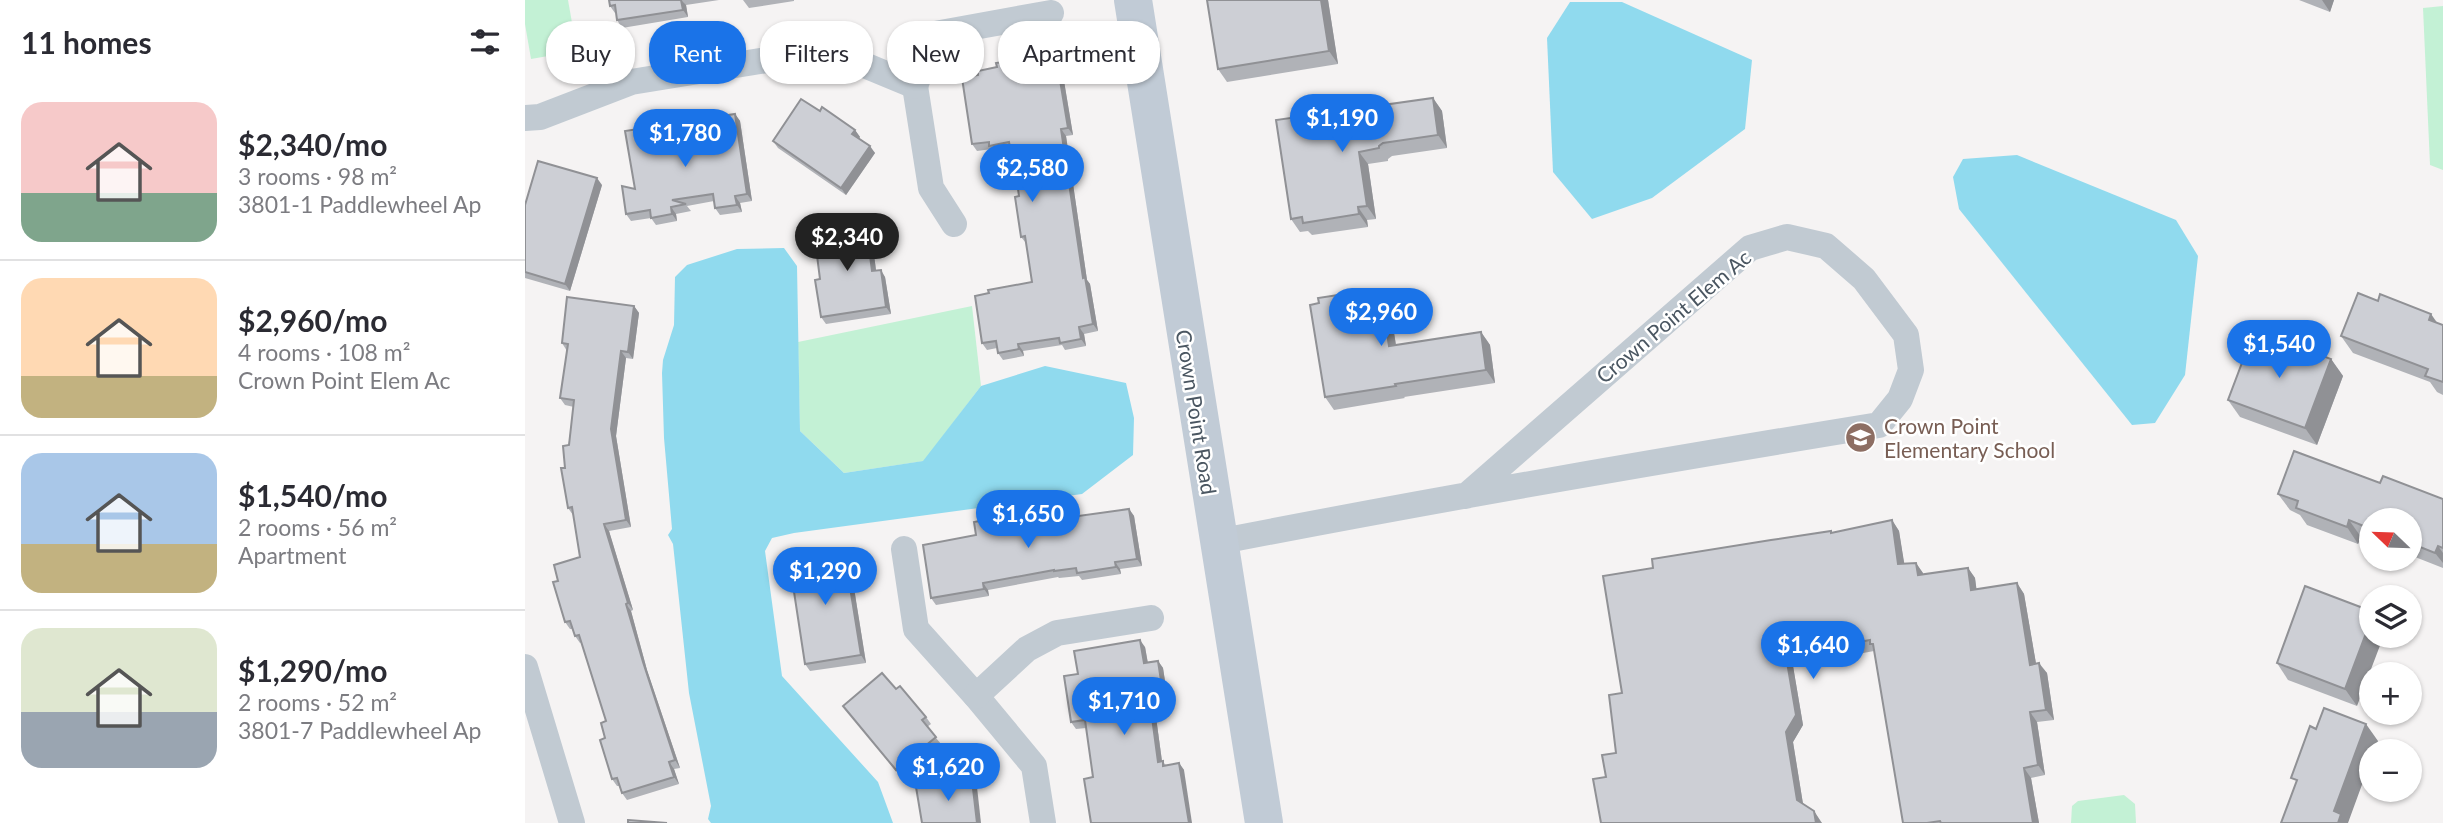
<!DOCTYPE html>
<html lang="en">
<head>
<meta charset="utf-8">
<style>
	body { margin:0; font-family:Lato,sans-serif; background:#f7f7f7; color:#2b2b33; height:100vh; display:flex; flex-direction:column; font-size:26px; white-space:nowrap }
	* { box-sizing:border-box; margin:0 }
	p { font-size:23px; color:#7c7c81 }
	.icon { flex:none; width:38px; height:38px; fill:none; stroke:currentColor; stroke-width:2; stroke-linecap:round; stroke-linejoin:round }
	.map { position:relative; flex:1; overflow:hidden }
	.panel { display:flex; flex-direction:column; background:#fff; width:525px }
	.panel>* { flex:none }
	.hud { position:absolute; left:21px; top:21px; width:665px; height:63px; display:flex; gap:14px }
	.needle { width:46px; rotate:293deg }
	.buttons { position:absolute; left:1834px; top:508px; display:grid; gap:14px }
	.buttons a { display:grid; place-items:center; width:63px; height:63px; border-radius:50%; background:#fff; box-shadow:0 2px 5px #0004; font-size:35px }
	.price { position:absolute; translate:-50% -60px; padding:0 16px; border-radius:24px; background:#1a73e8; color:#fff; font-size:23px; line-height:46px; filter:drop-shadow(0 2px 4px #0008) }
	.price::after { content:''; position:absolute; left:50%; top:42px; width:21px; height:16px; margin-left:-10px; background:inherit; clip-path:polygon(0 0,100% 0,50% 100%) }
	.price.active { background:#222; color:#fff }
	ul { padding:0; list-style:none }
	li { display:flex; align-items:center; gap:21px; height:175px; padding:0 21px }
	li+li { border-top:2px solid #e1e1e2 }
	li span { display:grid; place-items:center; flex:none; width:196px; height:140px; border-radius:21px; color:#555 }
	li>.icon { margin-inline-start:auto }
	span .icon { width:84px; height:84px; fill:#fffc; stroke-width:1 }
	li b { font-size:30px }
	h2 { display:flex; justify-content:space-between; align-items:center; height:84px; padding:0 21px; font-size:30px }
	.tag { padding:0 24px; border-radius:28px; background:#fff; box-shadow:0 2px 5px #0004; font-size:24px; line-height:63px }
	.tag.active { background:#1a73e8; color:#fff }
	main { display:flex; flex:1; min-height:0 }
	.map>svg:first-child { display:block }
	.green { fill:#c3f1d5 }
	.water { fill:#90daee }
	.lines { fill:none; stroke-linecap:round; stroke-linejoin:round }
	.street { stroke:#c1cad2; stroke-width:26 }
	.secondary { stroke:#c1cbd6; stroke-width:38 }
	.wall { fill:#b0b2b7 }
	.shaded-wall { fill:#909195 }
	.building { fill:#cdcfd5; stroke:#909195; stroke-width:2 }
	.labels { text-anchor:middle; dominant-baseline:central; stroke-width:5; stroke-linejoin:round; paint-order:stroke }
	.street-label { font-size:21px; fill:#4a5661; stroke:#fff }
	.education-label { font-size:21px; fill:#785e54; stroke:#fff; text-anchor:start }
</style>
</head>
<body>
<main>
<section class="panel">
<h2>11 homes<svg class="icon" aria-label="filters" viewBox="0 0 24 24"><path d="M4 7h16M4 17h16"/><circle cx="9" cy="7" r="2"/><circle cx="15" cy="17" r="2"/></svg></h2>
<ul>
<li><span style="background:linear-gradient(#f6c9c9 65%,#7fa58c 0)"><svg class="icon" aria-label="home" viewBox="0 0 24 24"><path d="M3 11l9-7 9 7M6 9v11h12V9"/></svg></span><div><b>$2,340/mo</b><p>3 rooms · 98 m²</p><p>3801-1 Paddlewheel Ap</p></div></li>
<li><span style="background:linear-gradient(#ffd9b3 70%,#c2b280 0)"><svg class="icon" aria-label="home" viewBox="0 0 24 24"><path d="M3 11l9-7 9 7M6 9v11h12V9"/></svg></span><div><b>$2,960/mo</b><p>4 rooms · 108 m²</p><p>Crown Point Elem Ac</p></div></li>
<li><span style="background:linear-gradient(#a9c7e8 65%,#c2b280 0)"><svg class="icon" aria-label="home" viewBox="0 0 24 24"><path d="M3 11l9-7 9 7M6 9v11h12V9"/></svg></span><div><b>$1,540/mo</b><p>2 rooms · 56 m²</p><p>Apartment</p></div></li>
<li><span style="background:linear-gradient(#dfe7d0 60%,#9aa5b1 0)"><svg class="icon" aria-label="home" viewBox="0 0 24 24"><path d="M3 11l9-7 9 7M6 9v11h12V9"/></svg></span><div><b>$1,290/mo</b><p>2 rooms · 52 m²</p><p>3801-7 Paddlewheel Ap</p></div></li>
</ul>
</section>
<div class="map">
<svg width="1918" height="823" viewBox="0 0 1918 823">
	<rect width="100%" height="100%" fill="#f5f3f3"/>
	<g class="green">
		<polygon points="0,0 43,0 52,51 6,59 0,24"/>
		<polygon points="1918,6 1918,170 1905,165 1898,8"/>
		<polygon points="447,306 456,386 399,461 319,473 275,431 273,342"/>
		<polygon points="1599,795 1610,804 1611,823 1546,823 1547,806 1553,801"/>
	</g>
	<g class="water">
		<polygon points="1045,2 1097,2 1227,60 1220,129 1127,198 1067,219 1028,172 1022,38"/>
		<polygon points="1492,155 1651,220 1673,256 1660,375 1630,423 1607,425 1434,209 1428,177 1438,159"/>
		<polygon points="259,248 272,266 275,431 319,473 398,461 456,386 520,366 601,383 609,418 608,455 557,494 269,533 247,538 240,551 257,676 353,782 368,823 186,823 183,819 186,806 164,693 148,544 143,535 147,529 139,438 137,373 138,360 149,325 150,277 162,265 212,249"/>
	</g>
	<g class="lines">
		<g class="street">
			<polyline points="390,86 410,34 526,13"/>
			<polyline points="390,86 406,188 429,224"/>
			<polyline points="0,118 15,117 106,82 303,50 390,86"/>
			<path d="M692 542C912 499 1133 461 1354 425L1375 399 1386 370 1381 335 1339 279 1301 246 1262 237 1225 248 941 496"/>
			<polyline points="379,549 391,629 451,696 509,766 518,823"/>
			<polyline points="0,667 47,823"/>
			<polyline points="451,696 502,649 532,633 626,618"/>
		</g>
		<polyline class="secondary" points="608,0 739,823"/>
	</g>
	<g class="wall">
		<polygon points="84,0 194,0 161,5 163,17 97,28 92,20 91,12 90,13 85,6"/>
		<polygon points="218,0 269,0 269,1 224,8"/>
		<polygon points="682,0 803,0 813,64 702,82 693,69"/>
		<polygon points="1774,0 1809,0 1805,12"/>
		<polygon points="501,58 504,61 515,60 519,64 532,62 537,69 548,135 541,136 562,280 565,284 573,331 559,334 561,346 540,350 537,345 498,351 499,356 478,360 473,353 472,348 462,350 457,343 464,293 507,282 501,243 496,237 494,196 488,151 487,150 469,153 467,149 452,151 447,144 472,67"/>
		<polygon points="908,98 917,111 922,148 867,156 863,159 863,161 843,164 851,219 842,220 843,227 787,235 783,231 775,232 766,219 751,120"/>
		<polygon points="295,111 330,130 335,137 334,138 350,153 321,195 253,148 248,141"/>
		<polygon points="210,114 215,121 227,201 215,203 217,212 195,215 190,208 189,201 162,206 166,211 151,214 152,221 131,225 126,218 106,221 101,214 133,126 138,133 140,148 180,142"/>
		<polygon points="77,185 45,291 0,278 0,205"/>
		<polygon points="346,232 351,270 360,277 366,314 301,324 296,317 295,279"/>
		<polygon points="846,290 850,296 865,307 871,345 956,332 965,345 970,383 879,397 880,398 809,410 800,397 794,303"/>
		<polygon points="109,306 114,313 108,359 101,358 91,436 106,527 84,531 108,610 106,611 122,670 155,768 149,769 154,784 102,800 97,793 95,786 92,786 87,779 80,738 81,721 57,642 55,643 50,636 48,629 45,629 40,622 33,581 55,557 48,515 43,508 40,468 49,407 40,405 35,398 42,351 37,343"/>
		<polygon points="1913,323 1918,325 1918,395 1912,392 1905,382 1828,353 1816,336"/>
		<polygon points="1806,359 1818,376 1792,445 1715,417 1703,400"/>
		<polygon points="1855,483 1918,499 1918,568 1885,555 1885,520 1846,520 1846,541 1836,537 1833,544 1782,525 1775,515 1765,510 1753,494"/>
		<polygon points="604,509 609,516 617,566 595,569 596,574 557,580 554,576 534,578 533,577 463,590 464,596 411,605 406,598 451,535 499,522 500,524"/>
		<polygon points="1367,520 1374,531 1379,564 1391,563 1399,575 1443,568 1450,578 1451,589 1492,583 1499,594 1511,664 1522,673 1529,720 1512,722 1520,775 1506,778 1514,823 1378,823 1349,651 1268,666 1278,725 1268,742 1278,804 1289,811 1297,823 1076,823 1081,777 1091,753 1097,693 1128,568 1306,531 1307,533"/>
		<polygon points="319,550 324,557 341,663 285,671 280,664"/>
		<polygon points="1780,586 1832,706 1763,680 1752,663"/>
		<polygon points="620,647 623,663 633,661 638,668 645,714 631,717 637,761 641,765 654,763 659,770 568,777 561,728 551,729 546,722 553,674"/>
		<polygon points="371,689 401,717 406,724 402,727 416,744 376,777 318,706"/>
	</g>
	<g class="shaded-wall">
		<polygon points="156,0 161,5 163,17 158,10"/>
		<polygon points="796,0 803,0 813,64 804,51"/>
		<polygon points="1797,0 1809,0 1805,12"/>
		<polygon points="532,62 537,69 548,135 543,128"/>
		<polygon points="908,98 917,111 922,148 913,135"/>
		<polygon points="210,114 215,121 227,201 222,194"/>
		<polygon points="133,126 138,133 142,156 137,148"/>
		<polygon points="536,129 541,136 562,280 565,284 573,331 568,324 558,278"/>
		<polygon points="330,130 335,137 332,141 327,134"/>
		<polygon points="345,146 350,153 321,195 316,188"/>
		<polygon points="834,152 843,164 851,219 842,206"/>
		<polygon points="72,178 77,185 45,291 40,284"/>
		<polygon points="210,196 215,203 217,212 212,205"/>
		<polygon points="146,207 151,214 152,221 147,214"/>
		<polygon points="833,207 842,220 843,227 834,214"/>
		<polygon points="341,225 346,232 352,278 347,271"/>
		<polygon points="356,270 360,277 366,314 361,307"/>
		<polygon points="856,294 865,307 873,359 864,346"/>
		<polygon points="109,306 114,313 108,359 103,352"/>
		<polygon points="1906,314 1918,331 1904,320"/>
		<polygon points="554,327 559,334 561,346 556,339"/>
		<polygon points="956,332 965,345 970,383 961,370"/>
		<polygon points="493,344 498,351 499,356 494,349"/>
		<polygon points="96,351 101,358 91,436 106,527 101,520 86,429"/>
		<polygon points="1806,359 1818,376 1792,445 1780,428"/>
		<polygon points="604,509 609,516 617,566 612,559"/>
		<polygon points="494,514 499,522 501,531 496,524"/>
		<polygon points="1367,520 1374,531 1381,574 1373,564"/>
		<polygon points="1824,520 1836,537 1833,544 1822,527"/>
		<polygon points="79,524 84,531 108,610 103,603"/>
		<polygon points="1913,546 1918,553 1918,563 1910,553"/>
		<polygon points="319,550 324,557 341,663 336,655"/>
		<polygon points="590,562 595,569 596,574 591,567"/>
		<polygon points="1391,563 1398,573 1400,586 1393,575"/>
		<polygon points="1443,568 1450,578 1453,600 1446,590"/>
		<polygon points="458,583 463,590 464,596 459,589"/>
		<polygon points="1492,583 1499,594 1513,675 1505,665"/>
		<polygon points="101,604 106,611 122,670 155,768 150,760 118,662"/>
		<polygon points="1846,620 1846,635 1859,635 1832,706 1820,689"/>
		<polygon points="615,640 620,647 624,670 619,663"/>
		<polygon points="1261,656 1268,666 1278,725 1268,742 1279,810 1272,800 1261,732"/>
		<polygon points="633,661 638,668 645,714 640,707"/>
		<polygon points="1514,663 1522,673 1529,720 1521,710"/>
		<polygon points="626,710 631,717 638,769 633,762"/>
		<polygon points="1505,712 1512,722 1520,775 1513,765"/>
		<polygon points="1841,724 1853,741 1850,751 1846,751 1846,760 1823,823 1813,823 1809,811"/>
		<polygon points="144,762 149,769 154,784 149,777"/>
		<polygon points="654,763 659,770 667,823 664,823"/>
		<polygon points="1499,768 1506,778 1514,823 1508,823"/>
		<polygon points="447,780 452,787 456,823 452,823"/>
		<polygon points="1289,811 1296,822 1297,823 1291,823"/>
	</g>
	<g class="building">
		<polygon points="84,0 156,0 158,10 92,20 90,5 85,6"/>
		<polygon points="682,0 796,0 804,51 693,69"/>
		<polygon points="501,58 502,62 515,60 516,64 532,62 543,128 536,129 558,278 560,277 568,324 554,327 556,339 535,343 534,338 493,344 494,349 473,353 471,341 457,343 450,296 464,293 463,290 507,282 500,236 496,237 490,197 494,196 487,147 485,147 484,142 464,146 464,142 447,144 437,78 453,75 453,71 472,67 471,63"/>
		<polygon points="908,98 913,135 858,143 854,146 854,148 834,152 842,206 833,207 834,214 778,223 777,217 766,219 751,120"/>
		<polygon points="276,99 295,111 297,107 330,130 327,134 345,146 316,188 248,141"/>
		<polygon points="210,114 222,194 210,196 212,205 190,208 188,194 147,200 161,204 146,207 147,214 126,218 125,210 101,214 97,186 110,189 100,131 133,126 137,148 159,145 180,142 177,119"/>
		<polygon points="13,161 72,178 40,284 0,272 0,205"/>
		<polygon points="341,225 347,271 356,270 361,307 296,317 290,280 295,279 289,232"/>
		<polygon points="846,290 846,296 856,294 864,346 956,332 961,370 870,384 871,386 800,397 785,305 794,303 793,298"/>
		<polygon points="1833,293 1853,301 1855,294 1906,314 1904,320 1918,325 1918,382 1900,376 1903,369 1816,336"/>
		<polygon points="42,297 109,306 103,352 96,351 86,429 101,520 79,524 103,603 101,604 118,662 150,760 144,762 149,777 97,793 92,778 87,779 75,740 80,738 76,723 81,721 54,635 50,636 45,621 40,622 28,582 33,581 29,565 55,557 47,507 43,508 36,468 40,468 38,446 44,445 49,400 35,398 43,344 37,343"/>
		<polygon points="1729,331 1806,359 1780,428 1703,400"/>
		<polygon points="1769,451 1855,483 1858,476 1918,499 1918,548 1913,546 1910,553 1885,543 1885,520 1846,520 1846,529 1824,520 1822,527 1771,508 1773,501 1753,494"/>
		<polygon points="604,509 612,559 590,562 591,567 552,573 551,568 529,571 529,570 458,583 459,589 406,598 398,545 451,535 449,522 471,518 494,514 496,524"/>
		<polygon points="1367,520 1373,564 1391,563 1393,575 1443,568 1446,590 1492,583 1505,665 1514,663 1521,710 1505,712 1513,765 1499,768 1508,823 1416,823 1415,821 1402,823 1378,823 1348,644 1345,644 1345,640 1261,656 1271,715 1261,732 1272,800 1289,811 1291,823 1076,823 1068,779 1081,777 1077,755 1091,753 1084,695 1097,693 1078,576 1128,568 1127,559 1246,540 1306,531 1306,533"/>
		<polygon points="319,550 336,655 280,664 264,559"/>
		<polygon points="1780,586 1846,611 1846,620 1820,689 1752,663"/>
		<polygon points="615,640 619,663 633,661 640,707 626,710 633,762 638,761 638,766 654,763 664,823 566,823 559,779 568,777 560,720 546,722 539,676 553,674 549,651"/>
		<polygon points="357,673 371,689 375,686 401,717 397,720 411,737 371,770 318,706"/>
		<polygon points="1799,708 1841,724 1809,811 1816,814 1813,823 1756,823 1772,780 1766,778 1785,726 1791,729"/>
		<polygon points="447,780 452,823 397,823 391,787"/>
		<polygon points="103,820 142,823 103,823"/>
	</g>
	<defs>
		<symbol id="school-disc" viewBox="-11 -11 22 22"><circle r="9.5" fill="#8d6e63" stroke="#fff"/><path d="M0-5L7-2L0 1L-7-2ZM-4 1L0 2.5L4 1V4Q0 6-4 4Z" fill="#fff"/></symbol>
	</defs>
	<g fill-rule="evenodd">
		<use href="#school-disc" x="1318" y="420" width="35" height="35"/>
	</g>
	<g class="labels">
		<g class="street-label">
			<text transform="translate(1148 316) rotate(-40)">Crown Point Elem Ac</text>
			<text transform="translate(672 412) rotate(81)">Crown Point Road</text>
		</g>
		<g class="education-label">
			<text x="1359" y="425">Crown Point<tspan x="1359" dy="24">Elementary School</tspan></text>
		</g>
	</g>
</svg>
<div class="buttons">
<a><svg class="needle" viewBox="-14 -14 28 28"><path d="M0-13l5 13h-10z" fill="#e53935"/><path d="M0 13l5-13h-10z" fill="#7c7c81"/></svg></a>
<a><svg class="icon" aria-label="layers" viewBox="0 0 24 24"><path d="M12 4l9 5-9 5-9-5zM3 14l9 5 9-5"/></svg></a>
<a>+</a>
<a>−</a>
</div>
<b class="price" style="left:817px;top:154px">$1,190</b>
<b class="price" style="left:160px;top:169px">$1,780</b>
<b class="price" style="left:507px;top:204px">$2,580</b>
<b class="price active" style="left:322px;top:273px">$2,340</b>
<b class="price" style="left:856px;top:348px">$2,960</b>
<b class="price" style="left:1754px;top:380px">$1,540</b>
<b class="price" style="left:503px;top:550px">$1,650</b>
<b class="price" style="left:300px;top:607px">$1,290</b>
<b class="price" style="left:1288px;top:681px">$1,640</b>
<b class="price" style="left:599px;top:737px">$1,710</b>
<b class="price" style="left:423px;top:803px">$1,620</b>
<div class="hud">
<a class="tag">Buy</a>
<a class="tag active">Rent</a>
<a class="tag">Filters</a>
<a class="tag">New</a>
<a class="tag">Apartment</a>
</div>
</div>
</main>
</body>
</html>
